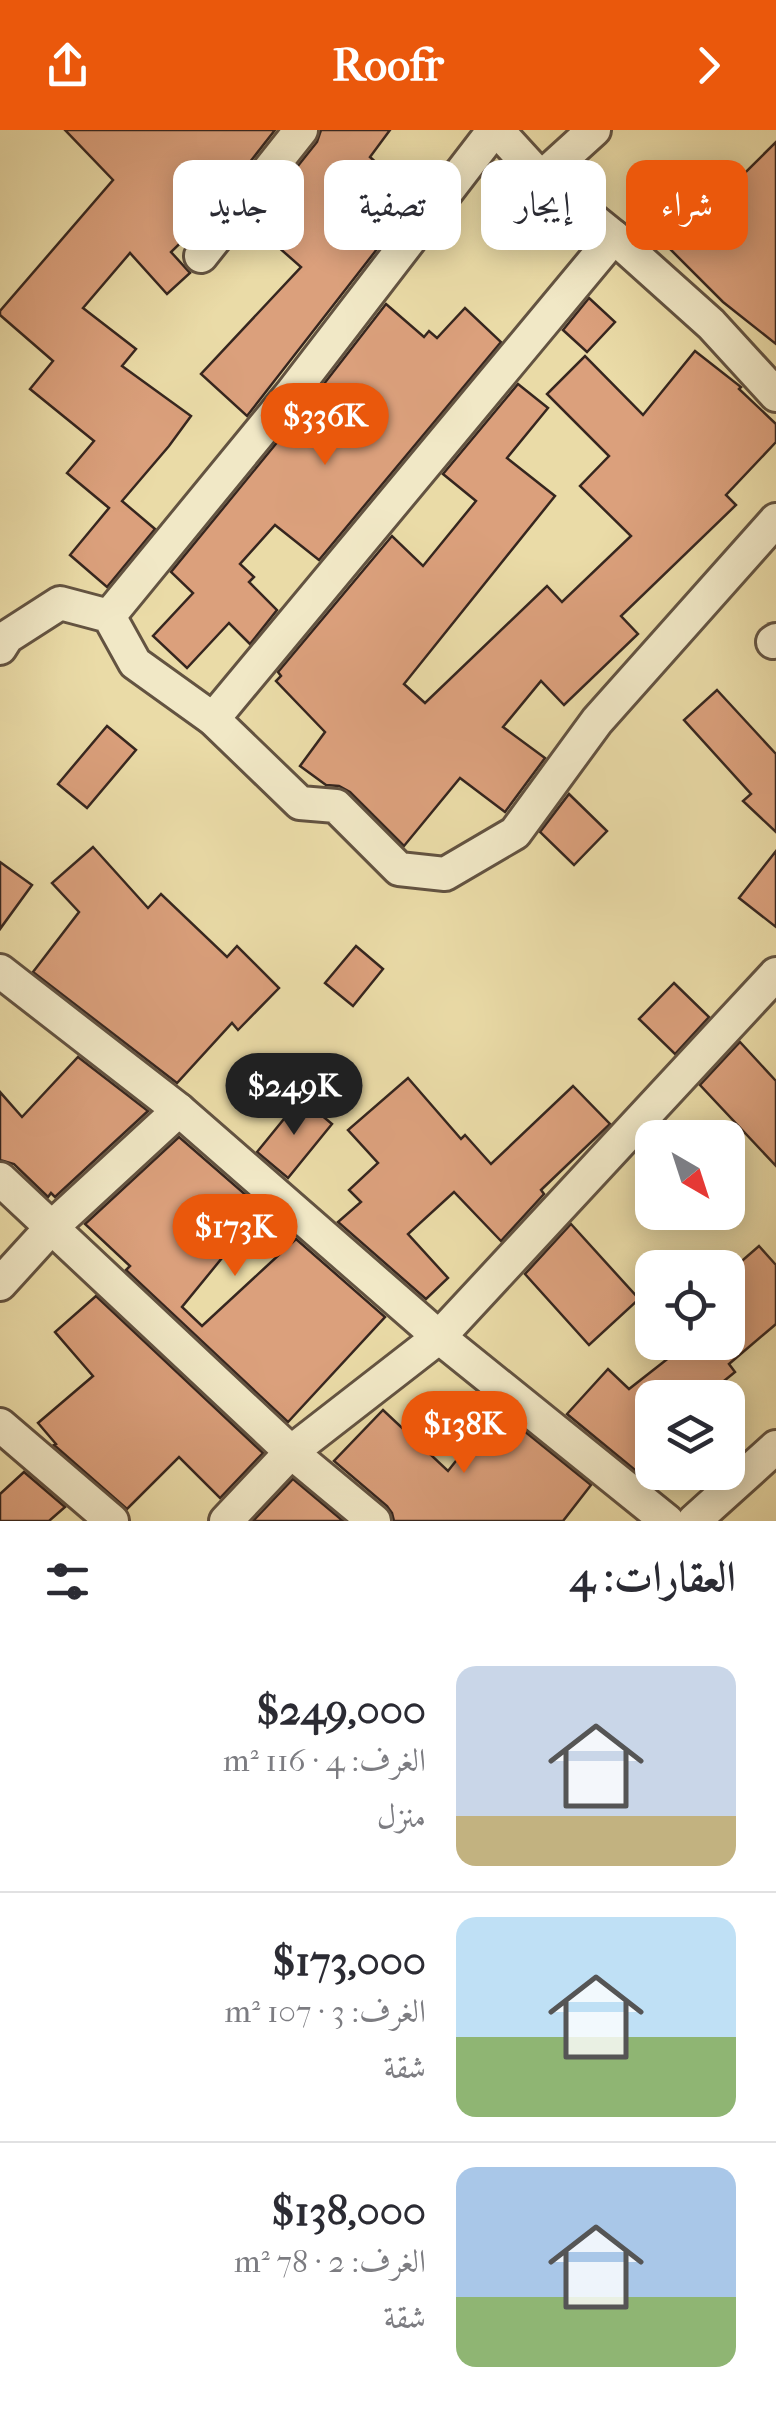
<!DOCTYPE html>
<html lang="ar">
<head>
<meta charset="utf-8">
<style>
	body { margin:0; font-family:"IM FELL French Canon",Amiri,serif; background:#f2f2f3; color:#2b2b33; direction:rtl; height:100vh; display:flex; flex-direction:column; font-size:38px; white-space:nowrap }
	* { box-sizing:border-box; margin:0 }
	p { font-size:32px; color:#7c7c81 }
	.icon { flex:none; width:55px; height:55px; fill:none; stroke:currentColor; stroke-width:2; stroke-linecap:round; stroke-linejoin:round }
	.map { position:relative; height:1391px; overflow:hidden; direction:ltr }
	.sheet { display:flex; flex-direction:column; background:#fff; flex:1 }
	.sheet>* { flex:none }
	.guide { position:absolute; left:30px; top:30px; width:718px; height:90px; direction:rtl; display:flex; gap:20px }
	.needle { width:65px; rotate:141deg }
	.fabs { position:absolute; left:635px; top:990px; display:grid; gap:20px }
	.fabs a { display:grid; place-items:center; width:110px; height:110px; border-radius:20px; background:#fff; box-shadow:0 5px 25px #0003; font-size:50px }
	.price { position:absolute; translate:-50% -85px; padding:0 22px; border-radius:35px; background:#ea580c; color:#fff; font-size:32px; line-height:65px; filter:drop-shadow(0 2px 5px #0008) }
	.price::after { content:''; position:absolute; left:50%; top:60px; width:30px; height:22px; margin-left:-15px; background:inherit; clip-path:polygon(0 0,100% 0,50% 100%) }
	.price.on { background:#222; color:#fff }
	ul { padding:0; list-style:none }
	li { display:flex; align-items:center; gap:30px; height:250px; padding:0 40px }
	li+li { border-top:2px solid #e1e1e2 }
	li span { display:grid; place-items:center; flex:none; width:280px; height:200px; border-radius:20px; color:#555 }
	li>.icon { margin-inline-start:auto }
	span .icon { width:120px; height:120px; fill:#fffc; stroke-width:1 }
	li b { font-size:42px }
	h2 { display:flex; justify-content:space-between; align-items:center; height:120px; padding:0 40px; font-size:42px }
	.tag { padding:0 35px; border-radius:20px; background:#fff; box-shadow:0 5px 25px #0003; font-size:35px; line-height:90px }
	.tag.on { background:#ea580c; color:#fff }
	header { display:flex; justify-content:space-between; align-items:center; height:130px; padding:0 40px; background:#ea580c; color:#fff; font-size:45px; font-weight:800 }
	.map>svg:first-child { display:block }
	.building { fill:#dba07c; stroke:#36261f; stroke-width:2.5 }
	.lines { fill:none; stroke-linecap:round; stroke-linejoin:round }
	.minor-casing { stroke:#635341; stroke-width:38 }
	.minor { stroke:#f1e8c6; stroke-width:32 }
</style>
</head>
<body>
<header><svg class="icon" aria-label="forward" viewBox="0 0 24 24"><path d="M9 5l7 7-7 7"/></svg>Roofr<svg class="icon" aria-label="share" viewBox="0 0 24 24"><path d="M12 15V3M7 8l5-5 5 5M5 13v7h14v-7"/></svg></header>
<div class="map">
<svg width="776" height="1391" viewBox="0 0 776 1391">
	<rect width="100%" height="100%" fill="#eadba7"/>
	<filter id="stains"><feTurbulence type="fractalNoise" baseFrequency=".002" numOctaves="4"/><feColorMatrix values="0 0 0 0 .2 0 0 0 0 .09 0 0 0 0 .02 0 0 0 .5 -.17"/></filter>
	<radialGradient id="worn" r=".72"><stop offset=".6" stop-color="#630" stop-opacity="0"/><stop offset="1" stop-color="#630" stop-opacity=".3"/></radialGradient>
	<g class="building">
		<polygon points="65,0 275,0 207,87 171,122 190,143 167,164 130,123 83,178 136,219 122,236 191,286 169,316 122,371 155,399 107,457 70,425 109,378 67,343 94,311 30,259 53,231 0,185 0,181 113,50"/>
		<polygon points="321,0 390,0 370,27 416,69 247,286 201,244 301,137 269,109 284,93 266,76 317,12"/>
		<polygon points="776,12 776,214 723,172 669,118"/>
		<polygon points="589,168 615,192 587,222 563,200"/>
		<polygon points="386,174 424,207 429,201 437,208 465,178 501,212 319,430 275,395 240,434 254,447 249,452 277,480 250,514 229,493 187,538 153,506 193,463 171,442 306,277"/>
		<polygon points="695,221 741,257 739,259 776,294 776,312 726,365 736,375 621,486 638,504 564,575 541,551 503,597 545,628 505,682 460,648 404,716 350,662 339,656 326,655 300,636 325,602 276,551 281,546 278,542 392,406 423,436 476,371 443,344 518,254 548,278 507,328 555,366 404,554 425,573 547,456 562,472 631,406 580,356 609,326 547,264 585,226 643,285"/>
		<polygon points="717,560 776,624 776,702 743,671 751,664 684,590"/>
		<polygon points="107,596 136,620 87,678 58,654"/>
		<polygon points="569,664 607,701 574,735 540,702"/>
		<polygon points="93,717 148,778 161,764 227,827 237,816 279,858 238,900 232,893 177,953 33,842 79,782 52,753"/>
		<polygon points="776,721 776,797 739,768"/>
		<polygon points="0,732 32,755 0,799"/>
		<polygon points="356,816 383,839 353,876 325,853"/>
		<polygon points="674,853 709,887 675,924 639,889"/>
		<polygon points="740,912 776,951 776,1036 700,955"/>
		<polygon points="78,927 148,981 55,1067 51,1063 48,1067 14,1034 0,1030 0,962 22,987"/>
		<polygon points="408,948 461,1009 465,1005 491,1034 573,956 610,994 541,1060 544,1064 501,1111 454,1062 408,1104 448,1148 426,1169 338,1092 361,1072 349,1060 378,1033 348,1000"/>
		<polygon points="301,968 332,994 288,1048 257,1022"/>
		<polygon points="179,1007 262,1079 182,1177 202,1196 296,1109 385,1187 288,1292 126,1140 130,1136 85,1094"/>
		<polygon points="571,1094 639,1169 589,1215 525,1144"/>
		<polygon points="759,1116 776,1135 776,1194 729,1234 735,1242 703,1268 652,1268 652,1354 567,1284 608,1239 629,1259 689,1212 728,1212 728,1143"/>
		<polygon points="96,1166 263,1323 220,1368 179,1327 127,1379 54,1315 56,1314 38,1293 93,1246 55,1202"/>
		<polygon points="497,1279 591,1355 563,1391 394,1391 392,1383 387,1376 334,1331 383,1280 448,1341"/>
		<polygon points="24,1342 65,1377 49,1391 0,1391 0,1364"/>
		<polygon points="293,1349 343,1391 253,1391"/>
	</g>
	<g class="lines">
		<defs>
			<g id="minor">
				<polyline points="497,0 541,48 614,107 711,194 776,265"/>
				<polyline points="541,48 594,0"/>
				<polyline points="201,126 301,0"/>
				<polyline points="109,486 291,264 494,0"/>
				<polyline points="773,512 776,510"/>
				<polyline points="0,518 7,507 60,473 109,486 135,533 213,589 300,673 336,676 399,739 445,744 515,703 597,591 776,390"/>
				<polyline points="213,589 614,107"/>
				<polyline points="0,841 179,980 439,1207 667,1391"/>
				<polyline points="0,1049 291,1322 374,1391"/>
				<polyline points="0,1154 51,1098 179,980"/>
				<polyline points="0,1295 112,1391"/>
				<polyline points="226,1391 291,1322 439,1207 776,844"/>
				<polyline points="694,1391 776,1317"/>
			</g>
		</defs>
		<use href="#minor" class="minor-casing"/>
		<use href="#minor" class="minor"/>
	</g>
	<rect width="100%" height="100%" filter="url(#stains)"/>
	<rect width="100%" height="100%" fill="url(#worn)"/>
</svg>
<div class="fabs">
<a><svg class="needle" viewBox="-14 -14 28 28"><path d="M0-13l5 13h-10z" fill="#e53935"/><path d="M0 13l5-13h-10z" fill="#7c7c81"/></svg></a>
<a><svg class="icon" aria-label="locate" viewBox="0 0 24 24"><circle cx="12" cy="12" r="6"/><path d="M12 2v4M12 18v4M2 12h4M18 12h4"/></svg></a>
<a><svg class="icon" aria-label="layers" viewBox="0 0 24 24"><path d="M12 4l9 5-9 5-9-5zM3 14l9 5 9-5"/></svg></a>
</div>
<b class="price" style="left:325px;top:338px">$336K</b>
<b class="price on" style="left:294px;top:1008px">$249K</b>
<b class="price" style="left:235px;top:1149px">$173K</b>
<b class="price" style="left:464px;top:1346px">$138K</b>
<div class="guide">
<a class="tag on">شراء</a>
<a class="tag">إيجار</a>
<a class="tag">تصفية</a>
<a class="tag">جديد</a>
</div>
</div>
<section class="sheet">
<h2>العقارات: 4<svg class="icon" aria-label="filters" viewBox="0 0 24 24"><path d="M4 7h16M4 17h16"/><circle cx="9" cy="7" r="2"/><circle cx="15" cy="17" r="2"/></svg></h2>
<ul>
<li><span style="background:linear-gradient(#c9d6e8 75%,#c2b280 0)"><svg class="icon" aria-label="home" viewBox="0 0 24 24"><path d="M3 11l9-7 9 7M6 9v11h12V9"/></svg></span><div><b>$249,000</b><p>الغرف: 4 · 116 m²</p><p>منزل</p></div></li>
<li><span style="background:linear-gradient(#bfe0f5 60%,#8fb573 0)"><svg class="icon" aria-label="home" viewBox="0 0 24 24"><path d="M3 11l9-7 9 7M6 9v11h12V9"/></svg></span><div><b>$173,000</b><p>الغرف: 3 · 107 m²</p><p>شقة</p></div></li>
<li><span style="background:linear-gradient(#a9c7e8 65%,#8fb573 0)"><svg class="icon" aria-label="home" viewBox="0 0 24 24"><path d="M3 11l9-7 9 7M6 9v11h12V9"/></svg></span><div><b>$138,000</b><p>الغرف: 2 · 78 m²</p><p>شقة</p></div></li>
</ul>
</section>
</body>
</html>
